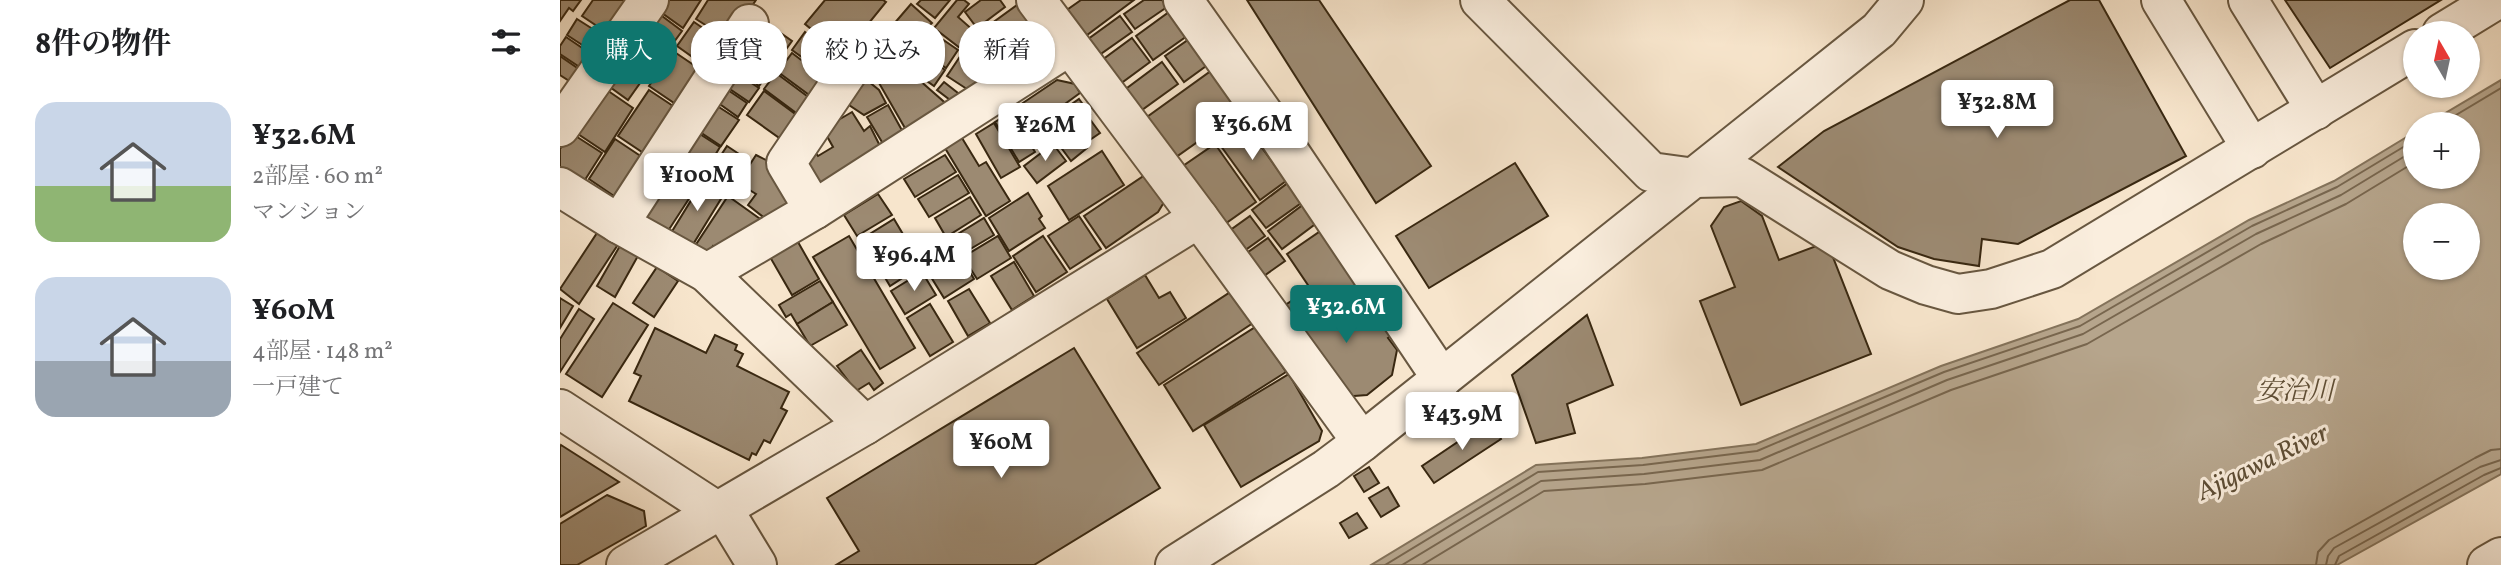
<!DOCTYPE html>
<html lang="ja">
<head>
<meta charset="utf-8">
<style>
	body { margin:0; font-family:Vollkorn,"Noto Serif JP",serif; background:#f6f6f6; color:#202124; height:100vh; display:flex; flex-direction:column; font-size:26px; white-space:nowrap }
	* { box-sizing:border-box; margin:0 }
	p { font-size:23px; color:#757577 }
	.icon { flex:none; width:38px; height:38px; fill:none; stroke:currentColor; stroke-width:2; stroke-linecap:round; stroke-linejoin:round }
	.map { position:relative; flex:1; overflow:hidden }
	.details { display:flex; flex-direction:column; background:#fff; width:560px }
	.details>* { flex:none }
	.hud { position:absolute; left:21px; top:21px; width:665px; height:63px; display:flex; gap:14px }
	.needle { width:46px; rotate:351deg }
	.buttons { position:absolute; left:1843px; top:21px; display:grid; gap:14px }
	.buttons a { display:grid; place-items:center; width:77px; height:77px; border-radius:50%; background:#fff; box-shadow:0 2px 5px #0004; font-size:35px }
	.price { position:absolute; translate:-50% -60px; padding:0 16px; border-radius:7px; background:#fff; color:#222; font-size:23px; line-height:46px; filter:drop-shadow(0 2px 4px #0008) }
	.price::after { content:''; position:absolute; left:50%; top:42px; width:21px; height:16px; margin-left:-10px; background:inherit; clip-path:polygon(0 0,100% 0,50% 100%) }
	.price.selected { background:#0f766e; color:#fff }
	ul { padding:0; list-style:none }
	li { display:flex; align-items:center; gap:21px; height:175px; padding:0 35px }
	li span { display:grid; place-items:center; flex:none; width:196px; height:140px; border-radius:21px; color:#555 }
	li>.icon { margin-inline-start:auto }
	span .icon { width:84px; height:84px; fill:#fffc; stroke-width:1 }
	li b { font-size:30px }
	h2 { display:flex; justify-content:space-between; align-items:center; height:84px; padding:0 35px; font-size:30px }
	.pill { padding:0 24px; border-radius:28px; background:#fff; box-shadow:0 2px 5px #0004; font-size:24px; line-height:63px }
	.pill.selected { background:#0f766e; color:#fff }
	main { display:flex; flex:1; min-height:0 }
	.map>svg:first-child { display:block }
	.water { fill:#b6a58c; stroke:#84735b; stroke-width:2; fill-rule:evenodd }
	.lines { fill:none; stroke-linecap:round; stroke-linejoin:round }
	.shore { stroke:#78664e; stroke-width:2 }
	.building { fill:#9c8a72; stroke:#392811; stroke-width:2 }
	.minor-casing { stroke:#685740; stroke-width:42 }
	.minor { stroke:#faeede; stroke-width:38 }
	.labels { text-anchor:middle; dominant-baseline:central; stroke-width:6; stroke-linejoin:round; paint-order:stroke }
	.water-label { font-size:26px; font-style:italic; fill:#5e4e36; stroke:#faeede }
</style>
</head>
<body>
<main>
<section class="details">
<h2>8件の物件<svg class="icon" aria-label="filters" viewBox="0 0 24 24"><path d="M4 7h16M4 17h16"/><circle cx="9" cy="7" r="2"/><circle cx="15" cy="17" r="2"/></svg></h2>
<ul>
<li><span style="background:linear-gradient(#c9d6e8 60%,#8fb573 0)"><svg class="icon" aria-label="home" viewBox="0 0 24 24"><path d="M3 11l9-7 9 7M6 9v11h12V9"/></svg></span><div><b>¥32.6M</b><p>2部屋 · 60 m²</p><p>マンション</p></div></li>
<li><span style="background:linear-gradient(#c9d6e8 60%,#9aa5b1 0)"><svg class="icon" aria-label="home" viewBox="0 0 24 24"><path d="M3 11l9-7 9 7M6 9v11h12V9"/></svg></span><div><b>¥60M</b><p>4部屋 · 148 m²</p><p>一戸建て</p></div></li>
</ul>
</section>
<div class="map">
<svg width="1941" height="565" viewBox="0 0 1941 565">
	<rect width="100%" height="100%" fill="#f7e5cc"/>
	<filter id="stains"><feTurbulence type="fractalNoise" baseFrequency=".00286" numOctaves="4"/><feColorMatrix values="0 0 0 0 .2 0 0 0 0 .09 0 0 0 0 .02 0 0 0 .5 -.17"/></filter>
	<radialGradient id="worn" r=".72"><stop offset=".6" stop-color="#630" stop-opacity="0"/><stop offset="1" stop-color="#630" stop-opacity=".3"/></radialGradient>
	<path class="water" d="M1941 80V474L1777 565H811L976 465 1082 458 1196 444 1381 366 1518 319 1689 220 1774 181 1855 132V177H1908V124H1867ZM1855 215H1908V268H1855Z"/>
	<g class="lines">
		<g class="shore">
			<polyline points="1881,124 1941,88"/>
			<polyline points="825,565 978,472 1083,465 1197,451 1384,372 1520,326 1692,226 1777,187 1855,140"/>
			<polyline points="842,565 981,481 1084,474 1200,460 1387,380 1523,334 1696,234 1781,195 1855,150"/>
			<polyline points="862,565 984,491 1085,484 1202,470 1391,390 1527,344 1701,244 1786,204 1855,162"/>
			<polyline points="1756,565 1758,552 1769,540 1915,458 1931,450 1941,449"/>
			<polyline points="1766,565 1768,556 1774,548 1920,467 1941,460"/>
			<polyline points="1775,565 1779,556 1924,475 1941,468"/>
		</g>
	</g>
	<g class="building">
		<polygon points="0,0 21,0 13,11 9,8 0,21"/>
		<polygon points="33,0 76,0 52,36 22,16"/>
		<polygon points="101,0 141,0 123,28 95,8"/>
		<polygon points="148,0 196,0 169,40 136,19"/>
		<polygon points="265,0 323,0 326,2 283,55 245,24"/>
		<polygon points="361,0 390,0 375,18 357,4"/>
		<polygon points="397,0 404,0 409,4 398,17 414,31 400,48 374,28"/>
		<polygon points="421,0 440,0 445,7 417,28 405,12"/>
		<polygon points="521,0 574,0 523,38 504,12"/>
		<polygon points="584,0 602,0 607,7 575,29 564,14"/>
		<polygon points="687,0 759,0 871,166 816,203"/>
		<polygon points="1510,0 1539,0 1626,156 1458,244 1422,239 1419,266 1374,259 1338,247 1218,167 1264,131"/>
		<polygon points="1725,0 1881,0 1770,68"/>
		<polygon points="461,2 484,31 480,48 445,73 417,34"/>
		<polygon points="351,4 372,23 352,41 333,25"/>
		<polygon points="94,10 122,31 95,68 66,48"/>
		<polygon points="609,12 627,36 593,60 576,36"/>
		<polygon points="560,16 572,32 535,58 524,42"/>
		<polygon points="199,18 232,41 212,69 178,46"/>
		<polygon points="17,19 50,40 39,56 7,35"/>
		<polygon points="134,22 166,44 148,68 117,46"/>
		<polygon points="332,26 346,37 321,66 307,54"/>
		<polygon points="369,30 398,50 386,68 357,48"/>
		<polygon points="245,32 281,59 268,76 232,50"/>
		<polygon points="635,35 653,61 624,82 605,56"/>
		<polygon points="6,37 37,58 27,72 0,54 0,46"/>
		<polygon points="572,38 590,62 556,87 538,63"/>
		<polygon points="409,43 426,53 434,68 413,93 387,76"/>
		<polygon points="176,48 209,72 199,86 167,62"/>
		<polygon points="357,49 385,70 374,86 350,69 352,66 347,63"/>
		<polygon points="65,51 90,69 68,100 43,82"/>
		<polygon points="113,51 144,72 120,107 89,86"/>
		<polygon points="232,53 269,81 256,100 218,72"/>
		<polygon points="0,56 26,74 17,86 0,75"/>
		<polygon points="602,62 618,84 575,115 559,94"/>
		<polygon points="341,64 391,108 349,135 319,83"/>
		<polygon points="167,67 199,88 189,102 158,81"/>
		<polygon points="655,68 684,109 609,162 580,122"/>
		<polygon points="216,73 255,102 243,118 204,89"/>
		<polygon points="303,77 319,90 326,103 304,115 283,101"/>
		<polygon points="497,80 515,84 520,93 491,114 489,111 463,127 454,109"/>
		<polygon points="156,82 187,103 178,117 147,95"/>
		<polygon points="384,82 403,97 394,103 377,90"/>
		<polygon points="41,86 73,108 45,152 12,130"/>
		<polygon points="89,90 119,110 88,156 58,136"/>
		<polygon points="204,91 242,119 225,142 187,115"/>
		<polygon points="519,99 530,114 483,147 472,132"/>
		<polygon points="151,102 179,120 161,146 134,128"/>
		<polygon points="328,105 344,134 325,147 307,117"/>
		<polygon points="292,112 304,131 310,126 321,148 266,184 252,180 241,161 250,145 258,156 273,147 263,129"/>
		<polygon points="451,112 475,152 459,162 435,122"/>
		<polygon points="529,118 540,133 524,144 527,148 511,161 497,142"/>
		<polygon points="434,123 460,167 441,178 416,134"/>
		<polygon points="684,123 726,181 700,200 658,142"/>
		<polygon points="132,129 160,147 146,170 117,151"/>
		<polygon points="11,133 42,153 23,183 0,169 0,149"/>
		<polygon points="402,138 419,166 426,162 450,201 426,216 385,148"/>
		<polygon points="55,139 88,161 65,195 54,196 29,179"/>
		<polygon points="493,144 506,161 477,183 464,166"/>
		<polygon points="655,144 696,202 662,226 620,168"/>
		<polygon points="167,146 188,160 168,191 147,177"/>
		<polygon points="542,151 564,185 509,220 488,186"/>
		<polygon points="114,155 145,174 108,231 87,218 83,205"/>
		<polygon points="196,155 214,164 230,205 207,220 188,205 196,194 178,183"/>
		<polygon points="385,155 396,172 355,197 344,179"/>
		<polygon points="955,163 988,216 869,288 836,236"/>
		<polygon points="588,173 606,199 598,212 546,248 524,216"/>
		<polygon points="398,175 409,193 369,217 358,199"/>
		<polygon points="143,181 164,194 132,246 111,233"/>
		<polygon points="729,182 744,201 706,228 692,210"/>
		<polygon points="468,193 482,216 479,219 485,228 449,251 429,218"/>
		<polygon points="318,194 332,215 297,236 284,215"/>
		<polygon points="168,196 203,221 159,251 153,246 148,253 135,246"/>
		<polygon points="410,197 421,215 386,237 375,218"/>
		<polygon points="1181,201 1202,216 1219,260 1267,242 1311,354 1181,405 1140,301 1175,287 1151,226 1164,207"/>
		<polygon points="744,204 758,222 722,249 708,231"/>
		<polygon points="519,216 541,249 510,269 488,236"/>
		<polygon points="690,216 705,236 684,251 669,231"/>
		<polygon points="424,218 434,235 380,267 370,251"/>
		<polygon points="334,219 347,241 313,261 300,240"/>
		<polygon points="39,230 59,243 19,304 0,289"/>
		<polygon points="762,230 811,301 775,325 727,254"/>
		<polygon points="289,236 355,348 320,369 253,257"/>
		<polygon points="438,236 451,258 417,279 403,257"/>
		<polygon points="483,236 507,272 476,292 453,256"/>
		<polygon points="708,238 725,261 701,278 684,255"/>
		<polygon points="238,242 259,279 232,295 210,257"/>
		<polygon points="61,244 79,254 55,297 37,286"/>
		<polygon points="351,244 364,264 330,286 317,264"/>
		<polygon points="402,258 414,279 384,298 371,277"/>
		<polygon points="454,262 474,296 452,310 431,276"/>
		<polygon points="97,267 118,281 94,317 73,303"/>
		<polygon points="362,272 376,295 345,314 331,291"/>
		<polygon points="585,275 599,298 610,292 626,318 577,348 547,299"/>
		<polygon points="260,281 273,302 237,324 231,314 226,317 219,305"/>
		<polygon points="409,289 430,323 408,336 388,301"/>
		<polygon points="672,291 693,323 599,385 577,353"/>
		<polygon points="747,291 772,329 815,301 835,333 828,338 837,350 832,375 807,395 781,397 719,309"/>
		<polygon points="0,298 13,306 0,328"/>
		<polygon points="273,302 287,325 250,346 237,324"/>
		<polygon points="53,303 88,325 42,397 6,374"/>
		<polygon points="370,304 393,342 370,356 347,318"/>
		<polygon points="19,309 34,319 0,372 0,339"/>
		<polygon points="1027,315 1053,385 1007,404 1015,433 976,443 952,375"/>
		<polygon points="697,326 726,372 633,431 604,385"/>
		<polygon points="95,328 146,353 155,335 177,345 175,350 183,354 177,366 229,392 221,408 227,411 210,443 204,440 196,455 192,453 189,460 69,401 81,376 74,373"/>
		<polygon points="514,348 600,488 474,565 276,565 299,551 267,498"/>
		<polygon points="301,350 323,383 314,390 309,383 296,391 277,366"/>
		<polygon points="729,374 762,431 759,441 681,487 644,425"/>
		<polygon points="929,421 941,439 874,483 862,466"/>
		<polygon points="1,445 59,482 0,517 0,447"/>
		<polygon points="809,467 819,483 804,492 794,476"/>
		<polygon points="828,487 839,506 821,517 809,498"/>
		<polygon points="47,495 84,511 86,526 17,565 0,565 0,524"/>
		<polygon points="797,513 807,528 789,538 780,523"/>
	</g>
	<g class="lines">
		<defs>
			<g id="minor">
				<polyline points="476,0 639,218 802,442"/>
				<polyline points="623,0 710,123 882,379"/>
				<polyline points="920,0 1091,172 1135,178 1182,177 1330,270 1366,285 1398,294 1431,289 1492,269 1855,49"/>
				<polyline points="1601,0 1692,149"/>
				<polyline points="1688,0 1756,110"/>
				<polyline points="1882,33 1936,0"/>
				<polyline points="0,127 89,0"/>
				<polyline points="0,187 59,224 147,273 305,425"/>
				<polyline points="254,210 226,163 291,67"/>
				<polyline points="59,224 189,24"/>
				<polyline points="147,273 254,210 509,46"/>
				<polyline points="0,409 169,519 197,565"/>
				<polyline points="66,565 305,425 639,218"/>
				<polyline points="615,565 766,469 802,442 1319,30 1344,0"/>
				<polyline points="1927,565 1941,557"/>
			</g>
		</defs>
		<use href="#minor" class="minor-casing"/>
		<use href="#minor" class="minor"/>
	</g>
	<g class="labels">
		<g class="water-label">
			<text x="1735" y="392">安治川</text>
			<text transform="translate(1703 463) rotate(-26)">Ajigawa River</text>
		</g>
	</g>
	<rect width="100%" height="100%" filter="url(#stains)"/>
	<rect width="100%" height="100%" fill="url(#worn)"/>
</svg>
<div class="buttons">
<a><svg class="needle" viewBox="-14 -14 28 28"><path d="M0-13l5 13h-10z" fill="#e53935"/><path d="M0 13l5-13h-10z" fill="#757577"/></svg></a>
<a>+</a>
<a>−</a>
</div>
<b class="price" style="left:1437px;top:140px">¥32.8M</b>
<b class="price" style="left:692px;top:162px">¥36.6M</b>
<b class="price" style="left:485px;top:163px">¥26M</b>
<b class="price" style="left:137px;top:213px">¥100M</b>
<b class="price" style="left:354px;top:293px">¥96.4M</b>
<b class="price selected" style="left:786px;top:345px">¥32.6M</b>
<b class="price" style="left:902px;top:452px">¥43.9M</b>
<b class="price" style="left:441px;top:480px">¥60M</b>
<div class="hud">
<a class="pill selected">購入</a>
<a class="pill">賃貸</a>
<a class="pill">絞り込み</a>
<a class="pill">新着</a>
</div>
</div>
</main>
</body>
</html>
